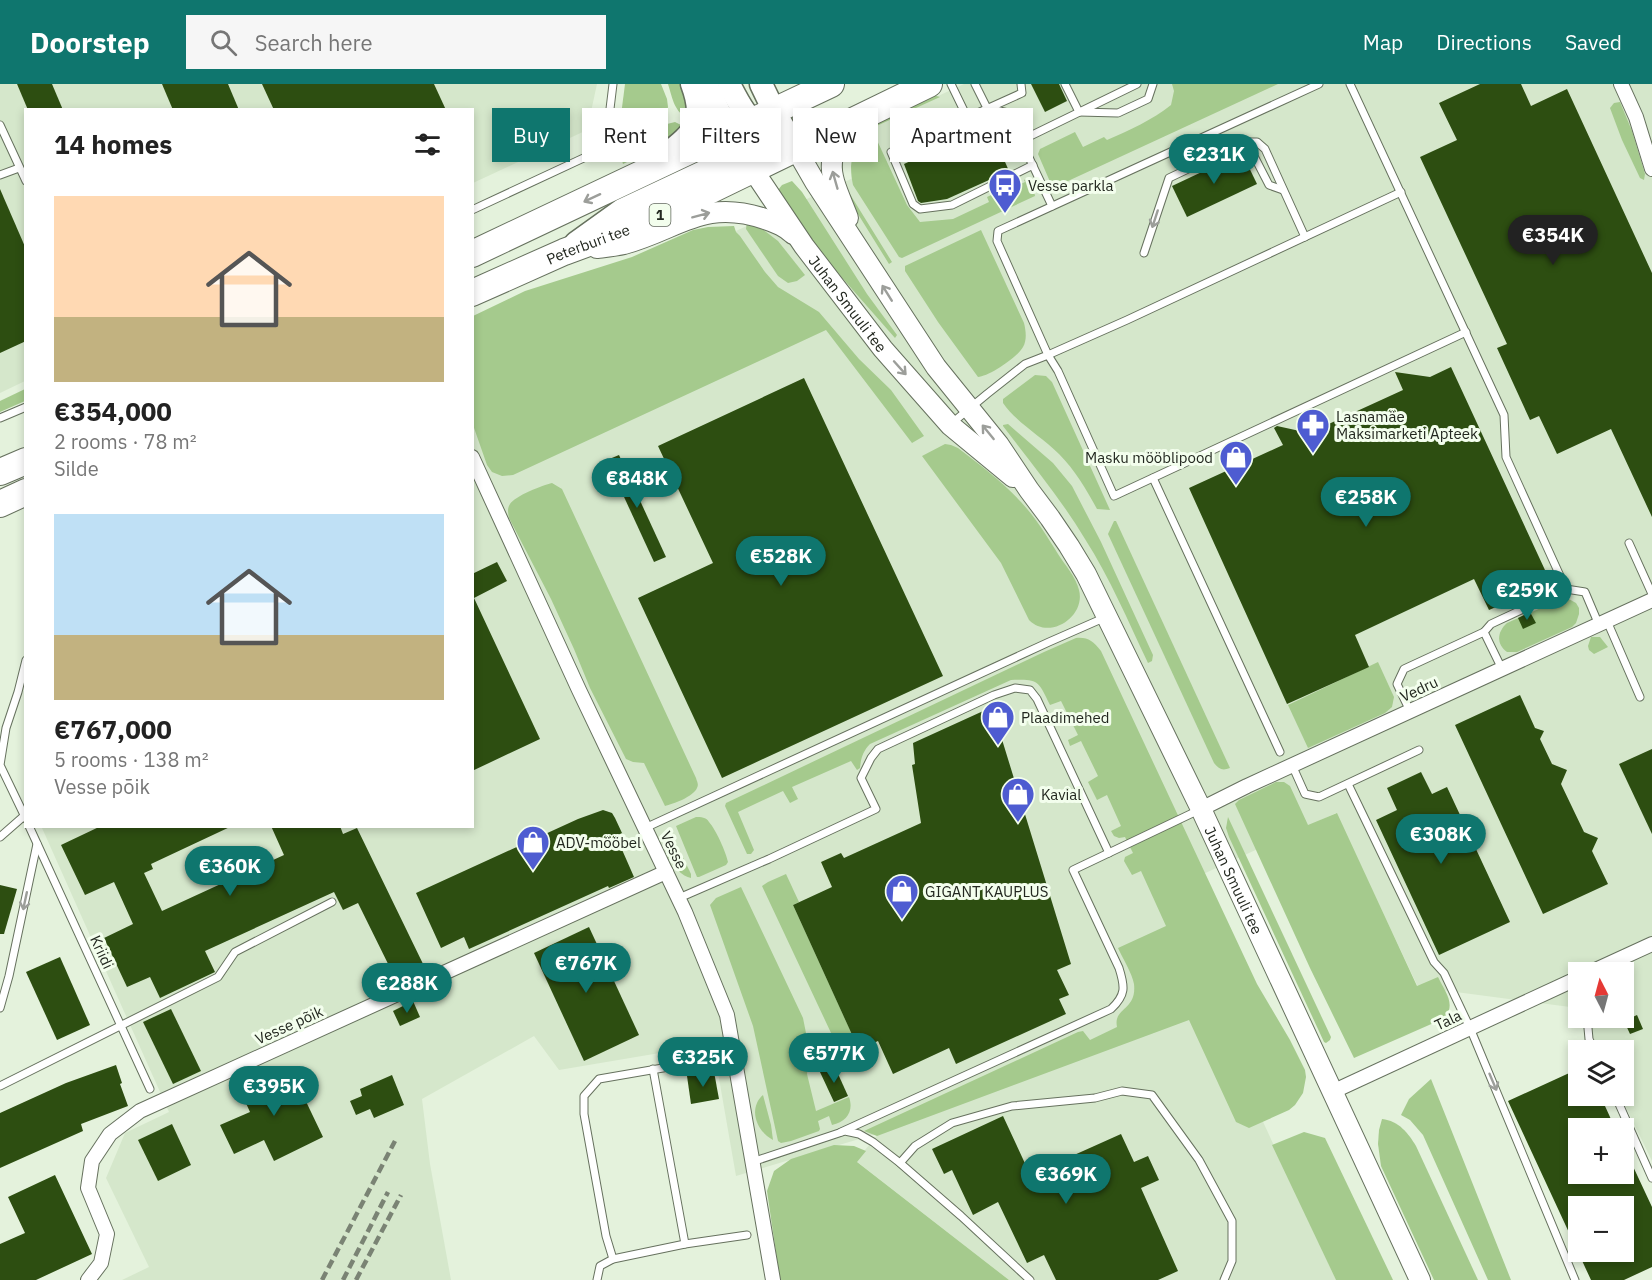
<!DOCTYPE html>
<html lang="en">
<head>
<meta charset="utf-8">
<style>
	body { margin:0; font-family:"IBM Plex Sans",sans-serif; background:#f6f6f6; color:#222; height:100vh; display:flex; flex-direction:column; font-size:22px; white-space:nowrap }
	* { box-sizing:border-box; margin:0 }
	p { font-size:20px; color:#767676 }
	.icon { flex:none; width:33px; height:33px; fill:none; stroke:currentColor; stroke-width:2; stroke-linecap:round; stroke-linejoin:round }
	.map { position:relative; flex:1; overflow:hidden }
	.drawer { position:absolute; left:24px; top:24px; width:450px; height:720px; display:flex; flex-direction:column; background:#fff; border-radius:0px; box-shadow:0 3px 9px #0003 }
	.drawer>* { flex:none }
	.banner { position:absolute; left:492px; top:24px; width:570px; height:54px; display:flex; gap:12px }
	.needle { width:39px; rotate:354deg }
	.controls { position:absolute; left:1568px; top:878px; display:grid; gap:12px }
	.controls a { display:grid; place-items:center; width:66px; height:66px; border-radius:0px; background:#fff; box-shadow:0 3px 9px #0003; font-size:30px }
	.price { position:absolute; translate:-50% -51px; padding:0 14px; border-radius:21px; background:#0f766e; color:#fff; font-size:20px; line-height:39px; filter:drop-shadow(0 2px 3px #0008) }
	.price::after { content:''; position:absolute; left:50%; top:36px; width:18px; height:14px; margin-left:-9px; background:inherit; clip-path:polygon(0 0,100% 0,50% 100%) }
	.price.on { background:#222; color:#fff }
	ul { padding:0; list-style:none }
	li { display:grid; align-content:center; gap:12px; height:318px; padding:0 30px }
	li span { display:grid; place-items:center; height:186px; border-radius:0px; color:#555 }
	li>.icon { margin-inline-start:auto }
	span .icon { width:108px; height:108px; fill:#fffc; stroke-width:1 }
	li b { font-size:26px }
	h2 { display:flex; justify-content:space-between; align-items:center; height:72px; padding:0 30px; font-size:26px }
	.tag { padding:0 21px; border-radius:0px; background:#fff; box-shadow:0 3px 9px #0003; font-size:21px; line-height:54px }
	.tag.on { background:#0f766e; color:#fff }
	header { display:flex; align-items:center; gap:36px; box-sizing:border-box; height:84px; padding:0 30px; background:#0f766e; color:#fff }
	header strong { font-size:28px }
	nav { display:flex; gap:33px; margin-inline-start:auto; font-size:21px }
	.search { width:420px; height:54px; background:#f6f6f6; display:flex; align-items:center; gap:15px; box-sizing:border-box; padding:0 21px; border-radius:0px; color:#767676; font-size:22px }
	.map>svg:first-child { display:block }
	.built { fill:#d5e7cb }
	.green { fill:#a5ca8d }
	.building { fill:#2d4e11; fill-rule:evenodd }
	.lines { fill:none; stroke-linecap:round; stroke-linejoin:round }
	.lane-casing { stroke:#66715e; stroke-width:9 }
	.street-casing { stroke:#66715e; stroke-width:16 }
	.secondary-casing { stroke:#66715e; stroke-width:22 }
	.primary-casing { stroke:#66715e; stroke-width:25 }
	.highway-casing { stroke:#66715e; stroke-width:28 }
	.lane { stroke:#fff; stroke-width:7 }
	.street { stroke:#fff; stroke-width:14 }
	.secondary { stroke:#fff; stroke-width:20 }
	.primary { stroke:#fff; stroke-width:22 }
	.highway { stroke:#fff; stroke-width:26 }
	.rail { stroke:#7a8374; stroke-width:4.5; stroke-dasharray:9 4.5; stroke-linecap:butt }
	.oneway { stroke:#9c9e9a }
	.labels { text-anchor:middle; dominant-baseline:central; stroke-width:6; stroke-linejoin:round; paint-order:stroke }
	.shield { fill:#f3feed; stroke:#61685d; stroke-width:1.5 }
	.shield-label { font-size:14px; font-weight:bold; fill:#22271f }
	.poi-label { font-size:15px; fill:#22271f; stroke:#f3feed; text-anchor:start }
	.street-label { font-size:15px; fill:#22271f; stroke:#f3feed }
</style>
</head>
<body>
<header>
<strong>Doorstep</strong>
<div class="search"><svg class="icon" aria-label="search" viewBox="0 0 24 24"><circle cx="10" cy="10" r="6"/><path d="M15 15l6 6"/></svg>Search here</div>
<nav><a>Map</a><a>Directions</a><a>Saved</a></nav>
</header>
<div class="map">
<svg width="1652" height="1196" viewBox="0 0 1652 1196">
	<rect width="100%" height="100%" fill="#e4f2dc"/>
	<g class="built">
		<polygon points="0,0 597,0 587,46 473,99 472,26 26,26 25,297 0,309"/>
		<polygon points="964,0 1652,0 1652,1077 1620,1011 1623,1011 1623,966 1599,966 1583,933 1623,933 1623,888 1578,888 1578,924 1418,903 1336,729 1153,813 1211,925 1336,1196 1009,1196 856,1077 879,1049 736,1092 713,960 559,986 534,952 422,1015 430,1080 451,1196 122,1196 149,1183 106,1094 125,1049 169,1028 42,744 46,742 472,742 473,266 862,90 871,43"/>
	</g>
	<g class="green">
		<polygon points="625,0 661,0 667,15 668,23 667,29 660,36 622,58 618,55"/>
		<path d="M668 0H685L689 36C674 27 673 16 668 0Z"/>
		<path d="M1172 0H1278L1055 103 1051 100 1038 70 1040 65 1075 48 1083 63 1104 53 1107 56C1130 46 1152 36 1171 21L1174 7Z"/>
		<polygon points="933,11 940,13 859,50 856,48"/>
		<polygon points="1620,18 1632,47 1645,90 1644,96 1640,94 1622,56 1610,24 1614,19"/>
		<polygon points="675,38 685,43 672,56 623,80 621,73 625,65 667,40"/>
		<path d="M875 52 907 121 920 138 953 135 989 118 987 113 1006 104 1008 106 1025 98 1024 96 1028 94 1034 106 1035 112 902 174 899 173 853 101C848 77 852 62 875 52Z"/>
		<polygon points="839,78 843,78 843,93 848,107 892,178 889,180 848,114"/>
		<polygon points="792,97 802,108 867,210 897,251 895,254 830,180 785,121 778,106 782,101"/>
		<polygon points="747,137 761,144 778,157 805,191 797,197 788,199 778,192 746,145"/>
		<polygon points="734,142 736,148 740,152 765,188 778,203 819,228 859,275 891,306 924,352 912,359 826,246 513,391 502,392 492,388 487,381 473,341 473,232 525,207 632,173 693,146 708,143"/>
		<path d="M981 146 1024 239C1026 247 1027 256 1023 263 1018 273 988 293 978 293L938 238 905 187V182Z"/>
		<path d="M1035 291 1046 292 1052 298 1110 426 1097 425C1086 405 1075 386 1059 370 1041 352 1017 339 1003 319V315Z"/>
		<polygon points="25,305 25,317 0,328 0,317"/>
		<path d="M1008 340 1053 379 1072 402 1101 458 1153 571 1152 577 1148 579C1128 537 1110 494 1085 455 1061 415 1031 379 1003 342V341Z"/>
		<path d="M945 360 951 361 958 364C980 381 1002 397 1021 418 1035 433 1047 452 1058 470 1065 481 1076 493 1079 506 1086 532 1050 557 1029 536L1001 479 922 372Z"/>
		<path d="M552 399 562 405 696 694C697 698 699 700 697 704 693 713 673 720 665 722L644 679 633 678 626 675 590 604 574 565 551 515 509 434C508 429 507 425 510 420 515 412 543 401 552 399Z"/>
		<path d="M1114 437H1116L1230 684C1222 687 1219 685 1214 679L1108 450Z"/>
		<path d="M1567 514 1576 519 1579 524V530L1576 539 1572 543 1517 568H1507C1496 560 1497 548 1507 539L1561 515Z"/>
		<polygon points="1591,553 1600,553 1608,563 1594,570 1589,566 1588,562"/>
		<path d="M1076 554C1088 553 1093 557 1101 567L1257 900 1290 956 1305 986 1306 993 1303 1009 1295 1021 1289 1026 1249 1044 1236 1038 1189 936 877 1052 864 1047 1078 948 1083 947 1090 956 1117 943C1113 923 1137 927 1134 900 1132 889 1123 875 1118 864L1166 842 1141 787 1132 791 1124 777 1125 773 1133 769 1125 753 1119 754 1114 752 1111 747 1121 742 1107 711 1097 716 1088 698 1098 692 1081 657 1070 662 1068 656 1078 651 1061 617 1050 621C1038 596 1038 595 1011 596L870 660C863 667 861 674 860 684L857 686 851 677 792 703 798 715 790 719 783 707 738 728 754 766 751 770H747L725 722 726 719 1044 568Z"/>
		<polygon points="1378,578 1394,613 1392,623 1385,629 1308,664 1288,621"/>
		<path d="M1276 698H1284L1290 702 1308 741 1337 729 1417 902 1438 893C1445 908 1456 919 1445 934L1354 974 1310 884 1235 720 1239 716Z"/>
		<path d="M696 733C701 733 706 733 709 738 716 746 726 768 728 778L726 781 699 793H697L676 742Z"/>
		<polygon points="1228,733 1331,953 1330,956 1326,959 1324,958 1229,753 1226,744"/>
		<path d="M669 745 691 790V794C673 790 657 761 669 745Z"/>
		<polygon points="786,790 799,818 793,821 855,957 843,959 832,951 762,802 768,798"/>
		<path d="M741 803 803 934 811 974 808 983 807 990 816 1027 849 1013C854 1027 847 1038 832 1041L829 1032 818 1037 820 1045 819 1047 791 1057 781 1059 778 1057 753 942 710 821 716 814Z"/>
		<polygon points="1431,995 1511,1196 1488,1196 1423,1051 1410,1036 1401,1031 1409,1015"/>
		<path d="M763 1011 771 1041 773 1056C756 1047 748 1024 763 1011Z"/>
		<path d="M1382 1035C1399 1037 1408 1049 1416 1062L1478 1196H1434L1381 1082 1378 1060 1379 1046Z"/>
		<polygon points="1304,1048 1325,1054 1393,1196 1336,1196 1272,1061"/>
		<polygon points="834,1061 854,1062 866,1067 857,1078 1009,1196 780,1196 767,1107 774,1087 791,1075"/>
	</g>
	<g class="building">
		<polygon points="17,0 52,0 63,26 28,26"/>
		<polygon points="162,0 228,0 239,26 173,26"/>
		<polygon points="262,0 434,0 446,26 274,26"/>
		<polygon points="1031,0 1059,0 1067,17 1045,28"/>
		<polygon points="1480,0 1521,0 1531,22 1567,5 1652,189 1652,433 1611,345 1557,370 1539,332 1530,336 1497,264 1507,260 1420,73 1457,56 1439,19"/>
		<polygon points="989,41 1009,87 947,115 921,119 918,117 904,80"/>
		<polygon points="1242,69 1257,100 1187,133 1172,102"/>
		<polygon points="0,105 26,165 26,257 0,269"/>
		<polygon points="1451,283 1551,499 1522,511 1525,518 1513,524 1510,517 1489,526 1474,495 1355,551 1369,583 1287,620 1189,404 1283,361 1274,344 1277,342 1309,349 1403,306 1395,288 1430,293"/>
		<polygon points="804,294 943,592 722,694 638,514 713,479 658,362"/>
		<polygon points="619,371 666,473 654,478 607,376"/>
		<polygon points="497,478 507,497 474,514 540,655 472,687 472,490"/>
		<polygon points="1530,528 1536,539 1523,545 1518,534"/>
		<polygon points="1520,611 1535,644 1544,647 1540,655 1552,680 1567,686 1561,700 1584,748 1598,754 1592,767 1608,800 1543,830 1455,641"/>
		<polygon points="992,623 1071,880 1057,886 1069,911 1059,915 1066,930 956,980 949,964 893,990 878,957 859,966 793,821 832,803 821,778 841,769 844,774 921,739 912,681 915,680 913,659"/>
		<polygon points="1652,665 1652,750 1619,680"/>
		<polygon points="1421,688 1432,710 1447,703 1510,838 1439,871 1376,736 1397,726 1387,704"/>
		<polygon points="603,726 612,729 615,734 622,749 616,752 634,793 609,804 608,802 469,865 464,853 441,864 416,809 578,735"/>
		<polygon points="101,742 232,742 151,780 153,785 144,789 162,827 284,771 271,742 340,742 343,750 357,744 425,884 397,898 358,819 343,826 334,808 205,867 215,888 160,914 150,893 127,903 104,854 133,840 114,798 85,811 61,761"/>
		<polygon points="0,801 17,805 4,850 0,850"/>
		<polygon points="589,843 639,951 584,977 534,869"/>
		<polygon points="60,873 90,941 57,956 26,888"/>
		<polygon points="413,917 420,933 400,942 393,927"/>
		<polygon points="171,925 201,987 173,1000 143,938"/>
		<polygon points="1637,931 1643,945 1630,950 1624,937"/>
		<polygon points="116,981 122,999 120,1000 128,1022 81,1040 83,1047 0,1084 0,1029 66,999"/>
		<polygon points="834,981 848,1012 834,1018 820,988"/>
		<polygon points="289,982 323,1053 274,1077 264,1056 234,1070 220,1041 250,1028 240,1006"/>
		<path d="M1578 985V1011H1600L1615 1044H1578V1089H1623V1061L1652 1123V1183L1624 1196H1591L1508 1017ZM1578 1122H1623V1167H1578Z"/>
		<polygon points="714,988 719,1015 691,1020 687,992"/>
		<polygon points="392,991 404,1021 374,1034 370,1025 356,1031 350,1017 362,1012 360,1005"/>
		<polygon points="1003,1032 1035,1101 1067,1083 1063,1076 1121,1050 1134,1078 1148,1072 1159,1096 1141,1104 1178,1187 1158,1196 1056,1196 1044,1171 1027,1179 998,1118 973,1131 952,1086 944,1090 932,1065"/>
		<polygon points="172,1040 191,1081 158,1097 138,1056"/>
		<polygon points="55,1091 92,1170 36,1196 0,1196 0,1160 25,1149 8,1113"/>
	</g>
	<g class="lines">
		<defs>
			<g id="lane">
				<polyline points="951,0 967,33"/>
				<polyline points="975,0 987,24"/>
				<polyline points="1021,0 1022,9 891,68 913,120 920,125 952,121 1033,81"/>
				<polyline points="1065,0 1079,28 1118,29 1148,15 1153,0"/>
				<polyline points="1350,0 1504,331 1506,373 1566,505 1585,508 1599,541"/>
				<polyline points="987,24 1008,29 1052,122"/>
				<polyline points="0,41 26,97"/>
				<polyline points="1022,56 1137,0"/>
				<polyline points="1245,58 1253,70 1269,101 1283,106"/>
				<polyline points="0,91 19,84"/>
				<polyline points="1401,108 1127,236 1048,271 1058,287 1114,412 1466,248"/>
				<polyline points="472,126 590,71 601,59 609,33 613,0"/>
				<polyline points="1144,169 1169,94 1245,58 1257,58 1265,65 1305,153"/>
				<polyline points="0,334 26,323"/>
				<polyline points="952,339 987,310 1025,280 1048,271 997,157 998,147 1319,0"/>
				<polyline points="1153,394 1280,668"/>
				<polyline points="1629,459 1652,510"/>
				<polyline points="1607,537 1640,613"/>
				<polyline points="1484,548 1491,540 1566,505"/>
				<polyline points="26,576 18,608 6,644 0,681 26,735"/>
				<polyline points="1410,627 1397,600 1404,585 1484,548 1502,585"/>
				<polyline points="1292,681 1305,710 1319,713 1419,666"/>
				<polyline points="1348,700 1434,878 1444,889 1470,944 1575,1196"/>
				<polyline points="29,742 150,1005"/>
				<polyline points="645,744 1049,558 1106,533"/>
				<polyline points="0,753 24,732"/>
				<polyline points="679,814 769,775 876,725 861,694 871,674 878,665 994,611 1015,604 1030,606 1037,615 1109,769"/>
				<polyline points="0,924 9,892 37,760"/>
				<polyline points="1587,933 1589,955 1594,966"/>
				<polyline points="653,985 685,1160"/>
				<polyline points="0,1002 218,893 235,868 332,818"/>
				<polyline points="1615,1011 1652,1094"/>
				<path d="M841 1048 1111 925C1126 911 1125 903 1119 884L1073 786 1199 726"/>
				<polyline points="752,1078 845,1047 859,1050 873,1058 900,1079 961,1132 1030,1196"/>
				<polyline points="900,1079 915,1062 952,1039 1012,1022 1095,1014 1122,1007 1152,1011 1199,1076 1232,1137 1232,1177 1224,1196"/>
				<polyline points="613,1175 606,1152 584,1030 584,1012 599,995 715,975"/>
				<polyline points="597,1196 600,1182 613,1175 685,1160 747,1151"/>
			</g>
			<g id="street">
				<polyline points="1621,0 1636,33 1652,85"/>
				<polyline points="472,373 579,606 685,828 727,931 773,1196"/>
				<polyline points="1201,725 1247,702 1652,516"/>
				<polyline points="1591,888 1652,860"/>
				<polyline points="1332,1008 1578,894"/>
				<polyline points="88,1196 101,1179 107,1150 88,1104 92,1077 110,1050 140,1027 666,788"/>
			</g>
			<g id="secondary">
				<path id="s1" d="M796 65 815 98 936 283 999 361 1029 406 1050 434 1069 462 1086 490 1201 725 1420 1196"/>
				<path id="s2" d="M753 86 804 162 883 265 950 341 1013 393"/>
				<path d="M848 134C831 90 818 74 859 38"/>
				<path d="M597 164C605 163 615 162 624 160 679 145 703 114 765 135 776 139 785 142 793 150"/>
			</g>
			<g id="primary">
				<polyline points="706,0 721,32 738,61"/>
				<path d="M729 0C738 18 748 37 765 49"/>
				<polyline points="761,0 774,27 796,65"/>
				<path d="M663 73C693 49 707 40 692 0"/>
				<polyline points="576,159 622,126 718,81 752,60 774,43 776,37 774,27"/>
			</g>
			<g id="highway">
				<polyline points="472,170 831,0"/>
				<path id="s3" d="M472 209 564 168 643 139 929 0"/>
				<polyline points="0,388 26,377"/>
				<polyline points="0,420 26,408"/>
			</g>
		</defs>
		<use href="#lane" class="lane-casing"/>
		<use href="#street" class="street-casing"/>
		<use href="#secondary" class="secondary-casing"/>
		<use href="#primary" class="primary-casing"/>
		<use href="#highway" class="highway-casing"/>
		<use href="#lane" class="lane"/>
		<use href="#street" class="street"/>
		<use href="#secondary" class="secondary"/>
		<use href="#primary" class="primary"/>
		<use href="#highway" class="highway"/>
		<g class="rail">
			<polyline points="322,1196 395,1057"/>
			<polyline points="343,1196 388,1108"/>
			<polyline points="356,1196 401,1111"/>
		</g>
	</g>
	<defs><path id="oneway-shaft" d="M-6 0H5M1.5-3L5.5 0L1.5 3" fill="none" stroke-width="1.6" stroke-linecap="round" stroke-linejoin="round" transform="scale(1.5)"/></defs>
	<g class="oneway">
		<use href="#oneway-shaft" transform="translate(835 96) rotate(-106)"/>
		<use href="#oneway-shaft" transform="translate(592 114) rotate(155)"/>
		<use href="#oneway-shaft" transform="translate(701 131) rotate(-15)"/>
		<use href="#oneway-shaft" transform="translate(1155 135) rotate(108)"/>
		<use href="#oneway-shaft" transform="translate(887 209) rotate(-122)"/>
		<use href="#oneway-shaft" transform="translate(900 284) rotate(48)"/>
		<use href="#oneway-shaft" transform="translate(988 348) rotate(-129)"/>
		<use href="#oneway-shaft" transform="translate(25 817) rotate(102)"/>
		<use href="#oneway-shaft" transform="translate(1493 998) rotate(67)"/>
	</g>
	<defs>
		<symbol id="bus-pin" viewBox="-11 -11 22 30"><path d="M0 17L-7.5 6A9.5 9.5 0 1 1 7.5 6Z" fill="#4e5cd1" stroke="#f3feed"/><path d="M-5-6H5V4H4V6H2V4H-2V6H-4V4H-5ZM-3.5-4V0h7V-4ZM-3.5 1.2v1.5H-2V1.2ZM2 1.2v1.5H3.5V1.2Z" fill="#fff"/></symbol>
		<symbol id="pharmacy-pin" viewBox="-11 -11 22 30"><path d="M0 17L-7.5 6A9.5 9.5 0 1 1 7.5 6Z" fill="#4e5cd1" stroke="#f3feed"/><path d="M-2-6h4v4h4v4h-4v4h-4v-4h-4v-4h4Z" fill="#fff"/></symbol>
		<symbol id="shop-pin" viewBox="-11 -11 22 30"><path d="M0 17L-7.5 6A9.5 9.5 0 1 1 7.5 6Z" fill="#4e5cd1" stroke="#f3feed"/><path d="M-5-2.5h2.3a2.7 3.5 0 0 1 5.4 0H5L5.5 6h-11ZM-1.5-2.5h3a1.5 2.3 0 0 0-3 0Z" fill="#fff"/></symbol>
	</defs>
	<g fill-rule="evenodd">
		<use href="#bus-pin" x="986" y="82" width="38" height="52"/>
		<use href="#pharmacy-pin" x="1294" y="322" width="38" height="52"/>
		<use href="#shop-pin" x="1217" y="354" width="38" height="52"/>
		<use href="#shop-pin" x="979" y="614" width="38" height="52"/>
		<use href="#shop-pin" x="999" y="691" width="38" height="52"/>
		<use href="#shop-pin" x="514" y="739" width="38" height="52"/>
		<use href="#shop-pin" x="883" y="788" width="38" height="52"/>
	</g>
	<g class="labels">
		<rect class="shield" x="649.5" y="120" width="21" height="22" rx="4.5"/>
		<g class="shield-label">
			<text x="660" y="131">1</text>
		</g>
		<g class="poi-label">
			<text x="1028" y="101">Vesse parkla</text>
			<text x="1336" y="332">Lasnamäe<tspan x="1336" dy="17">Maksimarketi Apteek</tspan></text>
			<text x="1213" y="373" text-anchor="end">Masku mööblipood</text>
			<text x="1021" y="633">Plaadimehed</text>
			<text x="1041" y="710">Kavial</text>
			<text x="556" y="758">ADV-mööbel</text>
			<text x="925" y="807">GIGANT KAUPLUS</text>
		</g>
		<g class="street-label">
			<text stroke="none"><textPath href="#s3" startOffset="126">Peterburi tee</textPath></text>
			<text stroke="none"><textPath href="#s2" startOffset="164">Juhan Smuuli tee</textPath></text>
			<text transform="translate(1419 605) rotate(-25)">Vedru</text>
			<text transform="translate(674 766) rotate(64)">Vesse</text>
			<text stroke="none"><textPath href="#s1" startOffset="855">Juhan Smuuli tee</textPath></text>
			<text transform="translate(102 868) rotate(65)">Kriidi</text>
			<text transform="translate(1448 936) rotate(-25)">Tala</text>
			<text transform="translate(289 941) rotate(-24)">Vesse põik</text>
		</g>
	</g>
</svg>
<div class="controls">
<a><svg class="needle" viewBox="-14 -14 28 28"><path d="M0-13l5 13h-10z" fill="#e53935"/><path d="M0 13l5-13h-10z" fill="#767676"/></svg></a>
<a><svg class="icon" aria-label="layers" viewBox="0 0 24 24"><path d="M12 4l9 5-9 5-9-5zM3 14l9 5 9-5"/></svg></a>
<a>+</a>
<a>−</a>
</div>
<b class="price" style="left:1214px;top:101px">€231K</b>
<b class="price on" style="left:1553px;top:182px">€354K</b>
<b class="price" style="left:637px;top:425px">€848K</b>
<b class="price" style="left:1366px;top:444px">€258K</b>
<b class="price" style="left:781px;top:503px">€528K</b>
<b class="price" style="left:1527px;top:537px">€259K</b>
<b class="price" style="left:1441px;top:781px">€308K</b>
<b class="price" style="left:230px;top:813px">€360K</b>
<b class="price" style="left:586px;top:910px">€767K</b>
<b class="price" style="left:407px;top:930px">€288K</b>
<b class="price" style="left:834px;top:1000px">€577K</b>
<b class="price" style="left:703px;top:1004px">€325K</b>
<b class="price" style="left:274px;top:1033px">€395K</b>
<b class="price" style="left:1066px;top:1121px">€369K</b>
<div class="banner">
<a class="tag on">Buy</a>
<a class="tag">Rent</a>
<a class="tag">Filters</a>
<a class="tag">New</a>
<a class="tag">Apartment</a>
</div>
<section class="drawer">
<h2>14 homes<svg class="icon" aria-label="filters" viewBox="0 0 24 24"><path d="M4 7h16M4 17h16"/><circle cx="9" cy="7" r="2"/><circle cx="15" cy="17" r="2"/></svg></h2>
<ul>
<li><span style="background:linear-gradient(#ffd9b3 65%,#c2b280 0)"><svg class="icon" aria-label="home" viewBox="0 0 24 24"><path d="M3 11l9-7 9 7M6 9v11h12V9"/></svg></span><div><b>€354,000</b><p>2 rooms · 78 m²</p><p>Silde</p></div></li>
<li><span style="background:linear-gradient(#bfe0f5 65%,#c2b280 0)"><svg class="icon" aria-label="home" viewBox="0 0 24 24"><path d="M3 11l9-7 9 7M6 9v11h12V9"/></svg></span><div><b>€767,000</b><p>5 rooms · 138 m²</p><p>Vesse põik</p></div></li>
</ul>
</section>
</div>
</body>
</html>
